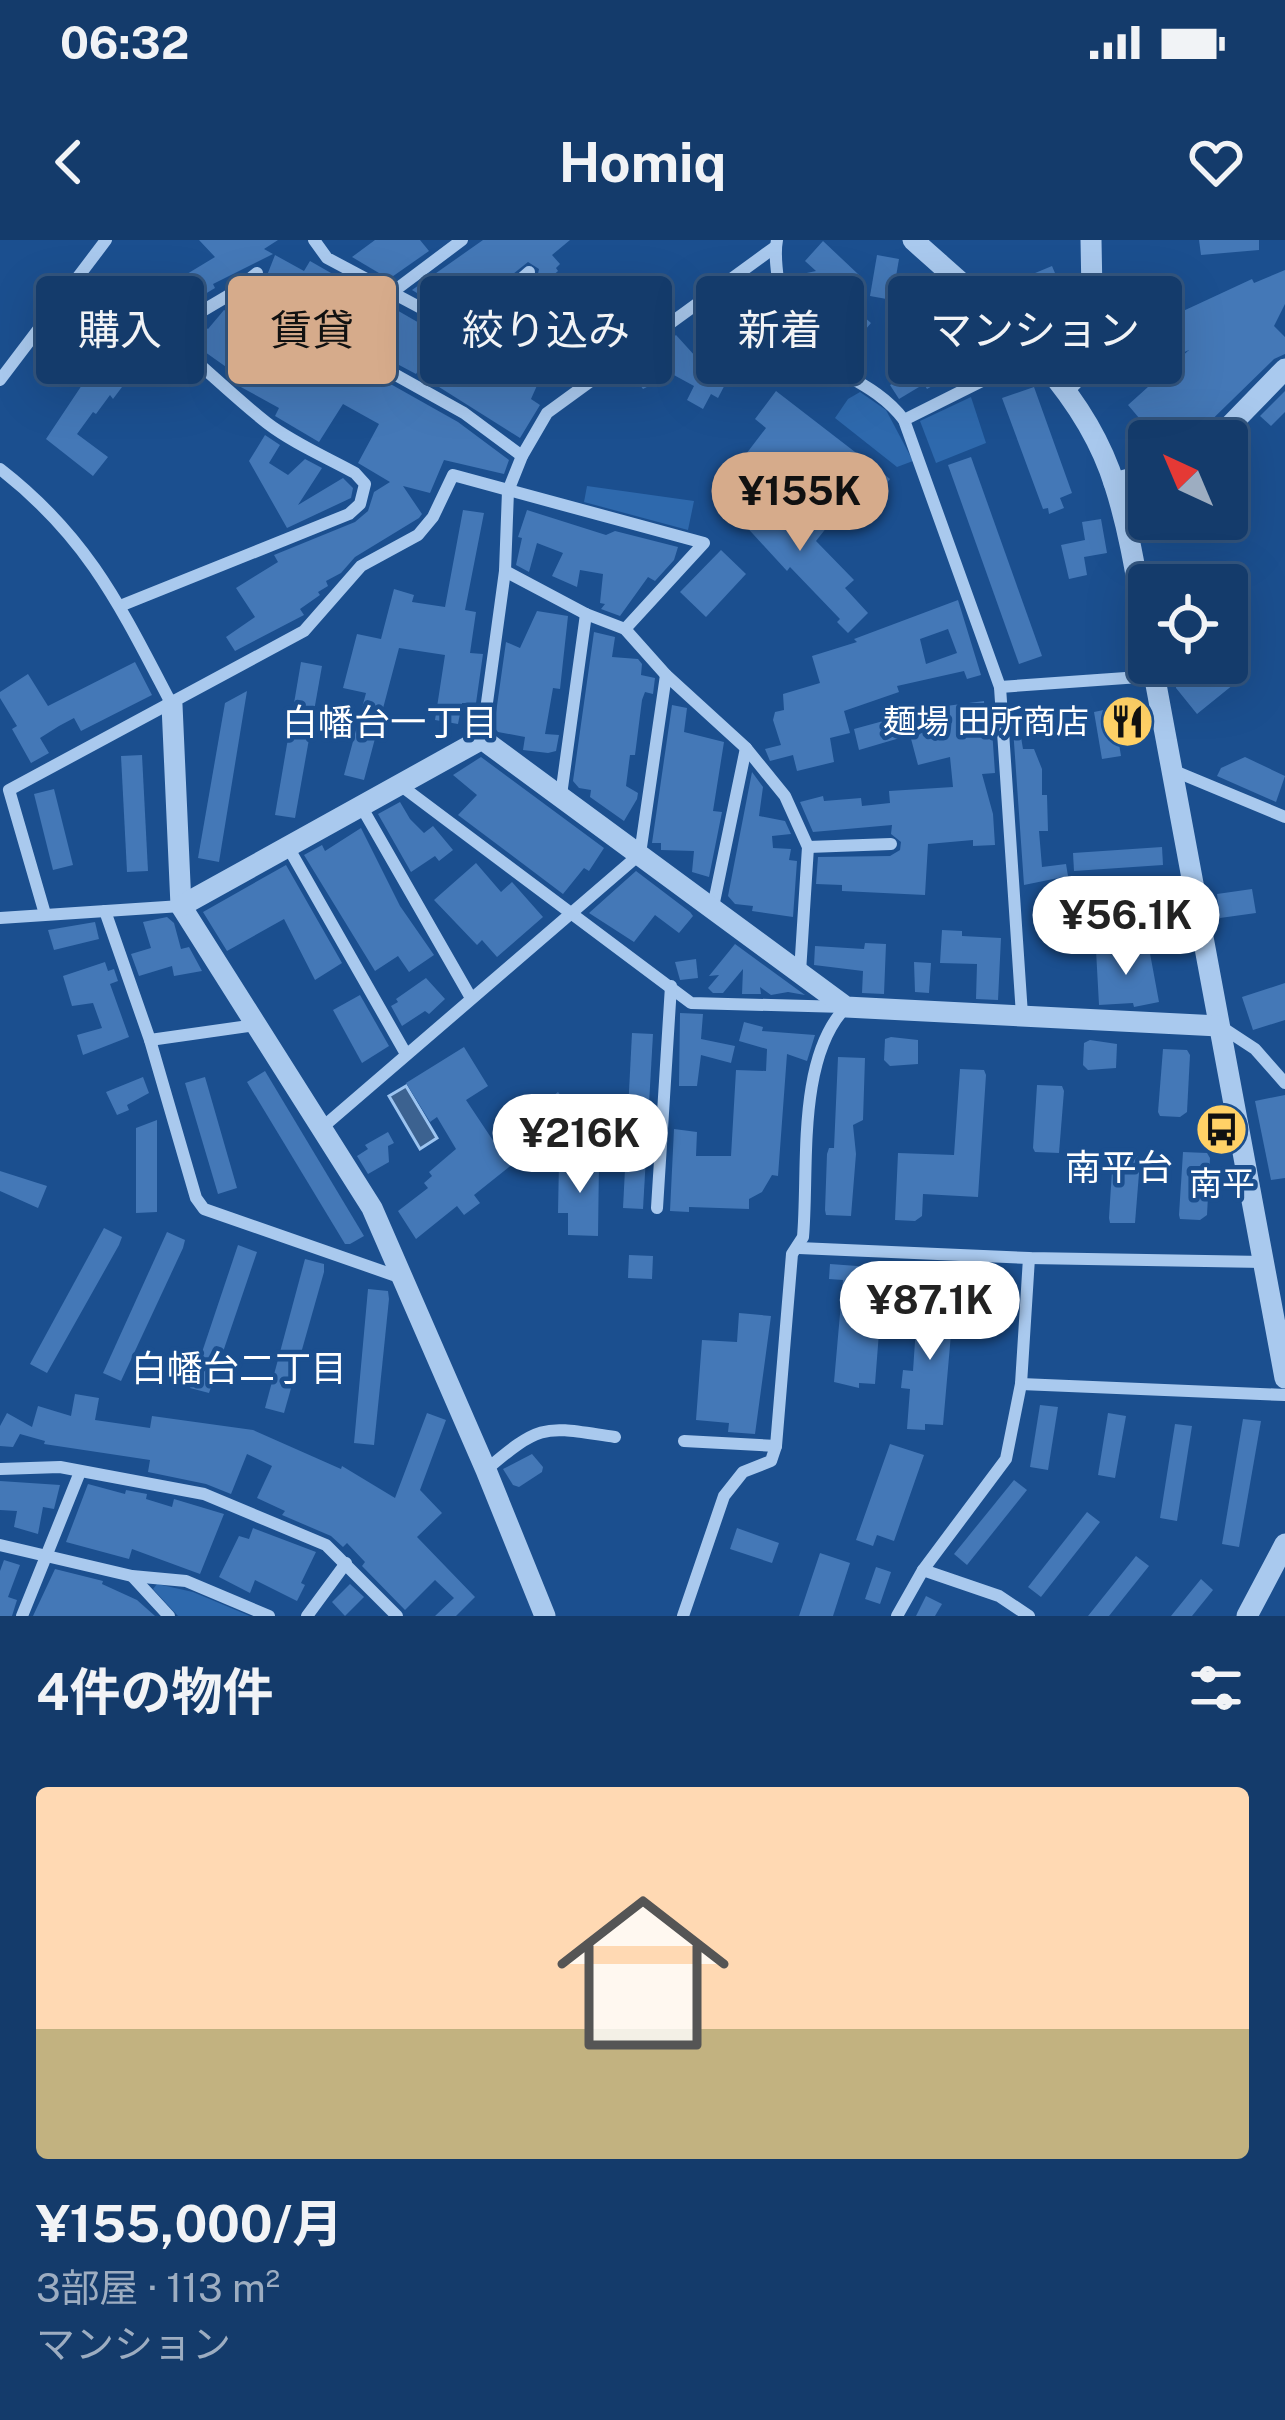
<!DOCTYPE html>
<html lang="ja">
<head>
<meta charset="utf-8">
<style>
	body { margin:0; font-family:"Public Sans","Noto Sans JP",sans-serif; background:#1d4271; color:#f1f3f6; height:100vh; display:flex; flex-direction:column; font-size:45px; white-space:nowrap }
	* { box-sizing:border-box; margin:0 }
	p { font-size:39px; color:#9dadc1 }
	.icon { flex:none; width:66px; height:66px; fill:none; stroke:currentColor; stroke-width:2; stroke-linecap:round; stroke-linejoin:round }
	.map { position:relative; height:1376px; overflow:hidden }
	.drawer { display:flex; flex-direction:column; background:#143b6b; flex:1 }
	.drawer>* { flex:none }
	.hud { position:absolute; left:36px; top:36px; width:1215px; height:108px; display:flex; gap:24px }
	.needle { width:78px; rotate:316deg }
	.buttons { position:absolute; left:1128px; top:180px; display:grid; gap:24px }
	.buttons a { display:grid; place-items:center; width:120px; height:120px; border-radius:12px; background:#143b6b; box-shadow:0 12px 48px #0002,0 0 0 3px #33557e; font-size:60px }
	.price { position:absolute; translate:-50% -102px; padding:0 27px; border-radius:42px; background:#fff; color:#222; font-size:39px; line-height:78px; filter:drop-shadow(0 3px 6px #0008) }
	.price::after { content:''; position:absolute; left:50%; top:72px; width:36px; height:27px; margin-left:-18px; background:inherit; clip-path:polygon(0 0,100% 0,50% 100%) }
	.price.active { background:#d6ab8b; color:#111 }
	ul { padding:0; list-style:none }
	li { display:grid; align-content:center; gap:24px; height:636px; padding:0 36px }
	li+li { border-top:3px solid #33557e }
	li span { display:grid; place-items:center; height:372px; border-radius:12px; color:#555 }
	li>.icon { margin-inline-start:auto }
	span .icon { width:216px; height:216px; fill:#fffc; stroke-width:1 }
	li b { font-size:51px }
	h2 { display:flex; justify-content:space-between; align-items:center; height:144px; padding:0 36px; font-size:51px }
	.tag { padding:0 42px; border-radius:12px; background:#143b6b; box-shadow:0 12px 48px #0002,0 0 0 3px #33557e; font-size:42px; line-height:108px }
	.tag.active { background:#d6ab8b; color:#111 }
	.status { display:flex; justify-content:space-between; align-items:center; height:84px; padding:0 60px; background:#143b6b; direction:ltr }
	.status svg { height:33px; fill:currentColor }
	header { display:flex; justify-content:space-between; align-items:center; height:156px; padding:0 36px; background:#143b6b; font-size:54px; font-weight:700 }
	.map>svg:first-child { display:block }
	.green { fill:#2e69ad }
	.water { fill:#3c6290; stroke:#9cc4f0; stroke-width:3 }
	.building { fill:#4478b7; fill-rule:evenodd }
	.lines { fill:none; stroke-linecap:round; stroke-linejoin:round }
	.minor { stroke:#a9c9ee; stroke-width:12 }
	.tertiary { stroke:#a9c9ee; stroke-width:21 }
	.labels { text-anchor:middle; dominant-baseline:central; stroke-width:9; stroke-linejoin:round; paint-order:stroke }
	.poi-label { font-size:33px; fill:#fff; stroke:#1b4f8f; text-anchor:end }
	.neighbourhood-label { font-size:36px; fill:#fff; stroke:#1b4f8f }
</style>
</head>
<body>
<div class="status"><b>06:32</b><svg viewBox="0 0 49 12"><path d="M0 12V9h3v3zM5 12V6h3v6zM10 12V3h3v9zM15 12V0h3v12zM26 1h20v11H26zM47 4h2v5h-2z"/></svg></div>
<header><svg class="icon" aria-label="back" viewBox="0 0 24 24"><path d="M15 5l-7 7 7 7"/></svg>Homiq<svg class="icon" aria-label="heart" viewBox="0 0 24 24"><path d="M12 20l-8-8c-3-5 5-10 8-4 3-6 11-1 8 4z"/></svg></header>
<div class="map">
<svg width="1285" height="1376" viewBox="0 0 1285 1376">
	<rect width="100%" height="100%" fill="#1b4f8f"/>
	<g class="green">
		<polygon points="860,152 886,170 913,221 897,227 835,178 848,159"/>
		<polygon points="971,157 986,203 936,223 920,181"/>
		<polygon points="587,246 694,261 688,290 584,262"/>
		<polygon points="157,1344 193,1352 250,1376 178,1376 153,1349"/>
	</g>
	<polygon class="water" points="406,846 437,898 420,909 389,856"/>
	<g class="building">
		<polygon points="199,0 278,0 264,9 273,14 213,44 215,48 162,80 139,63 215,17"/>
		<polygon points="375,0 420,0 429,11 389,39 352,17"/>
		<polygon points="483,0 570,0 552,15 560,24 556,28 558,31 542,45 543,54 533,65 554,90 567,99 539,141 531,159 540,165 520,198 439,147 441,144 420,128 416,134 384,117 391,115 368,101 388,65 454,103 442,88 459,72 468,65 484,76 493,77 537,39 539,29 528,22 488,54 469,42 432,62 412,50"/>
		<polygon points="1199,0 1259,0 1259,10 1201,15"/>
		<polygon points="823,1 859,35 840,56 871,83 841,118 807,93 795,72 789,45 788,37 816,31 805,21"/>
		<polygon points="275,15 304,31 310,21 366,53 329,131 355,124 458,182 509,220 504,234 444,220 430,253 403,246 422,274 419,278 355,317 341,333 326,341 328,346 318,352 320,355 300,369 304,375 235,411 226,397 255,377 236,348 278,322 274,315 355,282 368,271 374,252 390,242 358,223 379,184 343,164 319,202 275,176 279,168 239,146 243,139 184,97 200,84 208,89 224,70 237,77 266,38"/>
		<polygon points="877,15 899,19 892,60 870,56"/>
		<polygon points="1052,26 1063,52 1027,67 1016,41"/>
		<polygon points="1285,30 1285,64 1274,86 1285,97 1285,114 1274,119 1190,201 1163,201 1151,192 1128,165 1189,110 1125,138 1119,124 1125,122 1107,78 1123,72 1168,78 1252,39 1254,43"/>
		<polygon points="722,59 735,66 722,88 707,79"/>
		<polygon points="613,70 629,82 604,113 589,101"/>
		<polygon points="118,87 131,97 120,111 110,105 132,134 129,137 98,113"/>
		<polygon points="931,88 944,111 971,99 976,110 942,126 948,137 927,149 924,144 899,159 890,145 916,130 913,124 926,117 915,97"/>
		<polygon points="676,95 706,128 712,118 731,133 718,158 711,154 703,169 687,160 694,146 672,134 643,149 630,131"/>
		<polygon points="161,114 177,124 168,139 152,130"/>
		<polygon points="100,118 128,139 113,159 110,155 96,174 93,172 77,194 108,217 93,236 46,199"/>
		<polygon points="1034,147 1072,253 1060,258 1064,268 1049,274 1048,268 1043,269 1002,158"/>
		<polygon points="776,151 890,239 854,285 838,273 829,284 743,218 766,188 755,179"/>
		<polygon points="1285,151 1285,172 1271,186 1260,176"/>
		<polygon points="265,195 280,205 269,223 288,235 305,219 322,228 298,265 343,238 353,248 351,258 287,288 249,221"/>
		<polygon points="971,217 1042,416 1019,424 948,225"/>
		<polygon points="733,245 764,264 786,287 799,277 827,287 816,301 854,340 845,348 868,373 848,393 837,382 840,379 790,327 787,331 720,258"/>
		<polygon points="463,270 484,273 465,370 476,372 470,413 483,414 476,463 462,463 458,484 435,480 445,415 399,408 364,540 344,535 366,453 343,448 357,394 381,399 394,349 414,355 412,362 445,367"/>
		<polygon points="527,270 606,295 615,291 678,307 674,320 655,341 648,337 620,376 601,369 605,364 600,363 603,334 580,330 577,347 552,336 563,313 537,303 529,332 516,325 522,298 518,297"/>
		<polygon points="1101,279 1107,313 1084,317 1087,335 1069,339 1061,305 1085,300 1082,282"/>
		<polygon points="721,310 746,334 706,377 680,352"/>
		<path d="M958 360 981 435 967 439 964 431 897 446 899 452 844 471 850 493 830 498 834 522 797 531 793 515 770 521 765 509 781 505 773 480 775 472 784 470 783 454 820 443 812 416 857 402 854 399ZM948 389 957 413 926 424 920 399Z"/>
		<polygon points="537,371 568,376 560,449 553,448 545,494 559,495 556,511 548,513 523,510 525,497 498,492 494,487 506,402 520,408"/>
		<polygon points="594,392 615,397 612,417 638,419 642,424 641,435 655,438 653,454 645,452 642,460 635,515 630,515 626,546 638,553 637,559 624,581 590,557 591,550 579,548 573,541"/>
		<polygon points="135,422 152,455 81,491 74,478 59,486 40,498 49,513 31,523 12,489 17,486 0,458 0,452 28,434 48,466"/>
		<polygon points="301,422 322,426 295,578 275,575"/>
		<polygon points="1187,423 1234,423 1244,436 1197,474 1176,448 1176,443 1192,430"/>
		<polygon points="247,451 219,622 198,618 225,463"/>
		<polygon points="984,461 985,475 991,475 995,533 982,534 993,574 995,605 973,606 973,600 928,604 925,655 842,651 842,645 816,644 818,617 890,616 900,610 901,602 891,594 892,585 813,592 800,562 823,556 824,561 861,558 862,566 890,563 889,551 953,547 950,517 918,525 910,495 859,510 854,489 931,468"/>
		<polygon points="672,465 687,468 684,492 724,502 713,571 722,572 709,637 692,632 694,611 661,610 661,603 652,603"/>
		<polygon points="1113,468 1121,516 1102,519 1094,472"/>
		<polygon points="1017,473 1023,509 1034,509 1042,529 1042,555 1047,555 1048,591 1039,591 1042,627 1066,624 1068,636 1024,645 1012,474"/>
		<polygon points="142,515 148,631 127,632 121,516"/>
		<polygon points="481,517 604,608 589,631 584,628 563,654 458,575 477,555 453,535"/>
		<polygon points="1245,517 1285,536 1276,562 1217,536 1221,528"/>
		<polygon points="752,532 763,547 759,576 785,581 791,594 772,596 773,608 791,609 789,620 797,621 793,677 752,671 753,666 735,664 728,656"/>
		<polygon points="54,549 73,625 53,630 34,554"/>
		<polygon points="400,562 410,579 424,593 433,586 453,610 439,621 435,616 411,632 378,574"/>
		<polygon points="361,588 400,666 434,715 409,732 398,716 375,731 304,615 322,605 325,611"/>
		<polygon points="1162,607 1163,625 1074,631 1073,613"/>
		<polygon points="476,623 501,652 512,642 543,677 497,717 482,700 477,705 434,660"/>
		<polygon points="286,625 342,723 315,740 284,679 227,711 203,672"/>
		<polygon points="636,631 690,672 693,676 679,693 655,675 634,702 589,673"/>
		<polygon points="1252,649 1256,673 1220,678 1217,654"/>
		<polygon points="167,677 174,683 181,709 189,707 202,731 174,736 172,726 139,736 131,714 151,708 143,682"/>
		<polygon points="95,682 99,699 54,710 48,690"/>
		<polygon points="942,690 962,691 962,696 1001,698 998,760 976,759 977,724 940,723"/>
		<polygon points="865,703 886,704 884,754 862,753 863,731 814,725 815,706 864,709"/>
		<polygon points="735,704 805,755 788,752 771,755 760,747 761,754 742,754 743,729 723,753 713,753 708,748 719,735 709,736"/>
		<polygon points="1118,708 1118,714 1149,708 1159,762 1134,767 1133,763 1099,765 1096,710"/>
		<polygon points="696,719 698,738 680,740 675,722"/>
		<polygon points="105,722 108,731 114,729 118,741 110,744 129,797 83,815 77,795 102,788 93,763 72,766 63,736"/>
		<polygon points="914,722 931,723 929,753 915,752"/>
		<polygon points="426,738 445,759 429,774 425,771 402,786 391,766 398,762 396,759"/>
		<polygon points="1285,743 1285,780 1253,790 1242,757"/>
		<polygon points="360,755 389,806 362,823 333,770"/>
		<polygon points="680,773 703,774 701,799 735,806 731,823 701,815 697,846 679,846"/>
		<polygon points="744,782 763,787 762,791 815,795 807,821 787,814 778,936 772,935 762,952 749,959 749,969 689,967 689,972 670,971 674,889 697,892 696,916 731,916 736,830 766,831 767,809 739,801"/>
		<polygon points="632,793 653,794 643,969 623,968"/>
		<polygon points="891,797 918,800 918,824 890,826 884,820 885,799"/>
		<polygon points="1090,800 1117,804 1116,828 1088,830 1083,825 1084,803"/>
		<polygon points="464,807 488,846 466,860 494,902 558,852 575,874 474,955 480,963 464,975 457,966 416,999 398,971 428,948 424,943 432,936 429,932 456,909 437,877 430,882 406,843"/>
		<polygon points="1163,809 1187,810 1190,815 1187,872 1180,877 1160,876 1158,872"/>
		<polygon points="838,817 865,818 863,880 853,885 856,914 851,976 826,975 825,970 827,914 829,908 834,908"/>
		<polygon points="960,829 984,830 986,835 978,957 923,954 922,976 915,981 895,980 898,913 954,915"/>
		<polygon points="265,831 364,996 350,1004 345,1004 247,842"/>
		<polygon points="143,837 149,853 127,865 129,870 117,875 106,852"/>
		<polygon points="205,837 237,948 218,954 185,843"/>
		<polygon points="1037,845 1062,846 1064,851 1059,913 1035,912 1033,908"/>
		<polygon points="1285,855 1285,938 1271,940 1255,861"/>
		<polygon points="157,880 157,972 136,973 136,888"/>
		<polygon points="388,892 394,903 388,906 389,922 368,934 357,916 368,909 365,905"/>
		<polygon points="1183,912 1207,913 1210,918 1207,975 1200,980 1180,979 1179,975"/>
		<polygon points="1113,915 1137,916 1140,921 1135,983 1110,983 1109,978"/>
		<polygon points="559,921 599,922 598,996 568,995 568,973 558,973"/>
		<polygon points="0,931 47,946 38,968 0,951"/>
		<polygon points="104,988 122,997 119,1005 47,1133 30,1124"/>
		<polygon points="167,992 185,1000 183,1008 121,1141 103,1133"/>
		<polygon points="238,1005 257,1012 209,1153 190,1148"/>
		<polygon points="629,1015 653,1016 652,1039 628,1038"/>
		<polygon points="305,1019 324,1024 324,1032 284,1173 265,1168"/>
		<polygon points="830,1024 884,1028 875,1144 859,1143 859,1148 834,1142 843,1040 829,1039"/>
		<polygon points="368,1049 388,1051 389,1059 374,1205 354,1203"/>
		<polygon points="918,1057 954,1060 943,1185 925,1184 925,1190 907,1189 910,1149 901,1148 903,1130 913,1131"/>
		<polygon points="739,1073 771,1076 755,1194 728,1192 729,1183 696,1180 702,1100 737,1102"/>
		<polygon points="75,1154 99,1158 95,1180 150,1188 152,1176 253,1190 341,1229 342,1226 395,1258 427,1173 446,1180 420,1250 442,1273 417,1297 475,1357 456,1376 435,1376 454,1358 435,1340 405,1370 362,1326 365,1322 347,1303 343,1307 331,1296 282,1275 285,1271 257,1258 272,1226 247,1214 231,1254 206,1244 148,1232 150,1220 44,1204 45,1201 20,1194 13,1207 0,1206 0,1186 7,1173 32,1187 38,1166 71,1176"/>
		<polygon points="1040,1165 1058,1167 1048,1230 1030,1227"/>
		<polygon points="1108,1173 1126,1176 1115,1238 1098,1235"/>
		<polygon points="1243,1179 1261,1181 1239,1307 1222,1304"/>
		<polygon points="1175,1184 1192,1186 1177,1281 1160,1278"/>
		<polygon points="890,1204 924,1215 894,1301 877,1295 873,1306 856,1300"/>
		<polygon points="532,1214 543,1227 542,1232 519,1247 513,1245 503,1229"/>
		<polygon points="1014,1240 1027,1250 967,1325 954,1314"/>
		<polygon points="0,1241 60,1245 54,1269 43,1267 38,1294 14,1287 17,1271 0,1270"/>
		<polygon points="88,1244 125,1254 126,1250 147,1254 146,1259 172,1267 174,1259 224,1274 200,1334 132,1309 129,1319 66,1302"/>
		<polygon points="1087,1272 1100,1282 1041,1357 1028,1347"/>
		<polygon points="253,1288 316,1312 301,1343 305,1345 297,1361 255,1340 250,1353 219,1337 239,1296 249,1299"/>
		<polygon points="737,1288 779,1303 772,1323 730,1309"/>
		<polygon points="820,1313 850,1323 833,1376 799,1376"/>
		<polygon points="1136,1316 1149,1326 1109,1376 1088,1376"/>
		<polygon points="4,1320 20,1325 8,1357 17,1360 12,1376 0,1376 0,1331"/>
		<polygon points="876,1327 891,1332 880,1364 865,1359"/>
		<polygon points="55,1329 103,1341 102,1344 137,1360 155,1376 33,1376"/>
		<polygon points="1201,1339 1213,1350 1192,1376 1171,1376"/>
		<polygon points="350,1344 364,1357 345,1376 332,1362"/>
		<polygon points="926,1356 942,1364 935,1376 916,1376"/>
	</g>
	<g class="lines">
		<g class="minor">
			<polyline points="314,0 327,18 436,76 468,52 489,67 529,32"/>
			<path d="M777 0C774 15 777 32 779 47 789 135 862 124 904 180L1000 447 1022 775"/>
			<path d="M72 44C155 71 201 131 267 183 293 203 326 217 355 233L365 244 360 264 349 274 120 366"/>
			<polyline points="383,51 351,110 464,173 522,216"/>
			<polyline points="390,54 462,0"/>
			<polyline points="165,93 231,54 257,33"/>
			<polyline points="0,140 106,0"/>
			<polyline points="904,180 1036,114"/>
			<path d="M0 229C89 298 121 368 172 465"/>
			<polyline points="505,331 586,374 625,389 666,435 746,508 785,556 808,607 800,732"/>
			<polyline points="1000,447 1154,436"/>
			<polyline points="482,499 505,331 508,251 522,216 547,173 775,7"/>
			<polyline points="1172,530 1285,577"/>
			<polyline points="400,545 691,763 845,767"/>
			<polyline points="561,555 586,374"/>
			<polyline points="361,566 471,758"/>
			<polyline points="288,607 406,814"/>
			<polyline points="808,607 891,604"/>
			<polyline points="713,667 746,508"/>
			<polyline points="105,671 150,800 196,958 204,969 402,1038"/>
			<polyline points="45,674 9,550 304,391 361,326 418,295 433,277 453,235 704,303 625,389"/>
			<polyline points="0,678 181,666"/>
			<polyline points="1220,786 1255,809 1285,843"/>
			<polyline points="150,800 256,785"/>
			<polyline points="324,886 640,614 666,435"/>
			<polyline points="657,968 671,746"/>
			<polyline points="799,1008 1029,1018 1264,1022"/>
			<polyline points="1021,1144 1285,1155"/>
			<polyline points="684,1201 776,1206"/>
			<polyline points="0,1229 60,1227 204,1254 326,1305 397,1376"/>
			<path d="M486 1230C543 1181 545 1187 615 1197"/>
			<polyline points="0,1305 132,1336 186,1341 269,1376"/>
			<polyline points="923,1330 999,1356 1029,1376"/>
			<polyline points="133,1337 169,1376"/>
			<polyline points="22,1376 80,1232"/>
			<polyline points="307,1376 346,1323"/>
			<path d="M683 1376 724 1256 743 1232 771 1221 776 1206 792 1014 803 997C809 929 796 819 846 767"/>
			<polyline points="897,1376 923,1330 1006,1219 1021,1144 1029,1018"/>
		</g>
		<g class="tertiary">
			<path d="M913 0C992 71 1083 141 1115 246 1132 299 1139 355 1149 409"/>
			<polyline points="1065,148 1088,125 1093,107 1091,0"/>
			<polyline points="1215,201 1285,129"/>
			<polyline points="1114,243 1149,234"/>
			<polyline points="1152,423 1285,1138"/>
			<polyline points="172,465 181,666 372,968 486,1230 545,1376"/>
			<polyline points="181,666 482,499 846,767 1219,786"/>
			<polyline points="1247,1376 1285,1304"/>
		</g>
	</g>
	<defs>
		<symbol id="restaurant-disc" viewBox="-11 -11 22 22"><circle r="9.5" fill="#ffd166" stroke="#1b4f8f"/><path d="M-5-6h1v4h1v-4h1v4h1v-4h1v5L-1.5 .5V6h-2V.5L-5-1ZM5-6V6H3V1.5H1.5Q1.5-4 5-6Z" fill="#111"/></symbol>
		<symbol id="bus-disc" viewBox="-11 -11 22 22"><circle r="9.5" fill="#ffd166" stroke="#1b4f8f"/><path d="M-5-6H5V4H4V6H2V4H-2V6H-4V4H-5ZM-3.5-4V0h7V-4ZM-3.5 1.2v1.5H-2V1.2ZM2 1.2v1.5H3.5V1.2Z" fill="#111"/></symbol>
	</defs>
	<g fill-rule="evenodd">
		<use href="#restaurant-disc" x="1098" y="452" width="59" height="59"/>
		<use href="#bus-disc" x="1192" y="860" width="59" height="59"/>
	</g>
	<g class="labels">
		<g class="poi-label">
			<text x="1089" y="481">麺場 田所商店</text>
			<text x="1222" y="943" text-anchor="middle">南平</text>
		</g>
		<g class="neighbourhood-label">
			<text x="390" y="482">白幡台一丁目</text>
			<text x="1119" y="927">南平台</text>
			<text x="239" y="1128">白幡台二丁目</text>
		</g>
	</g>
</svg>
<div class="buttons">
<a><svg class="needle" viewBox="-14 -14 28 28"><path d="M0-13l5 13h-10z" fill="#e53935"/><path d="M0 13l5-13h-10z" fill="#9dadc1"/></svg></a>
<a><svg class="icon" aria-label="locate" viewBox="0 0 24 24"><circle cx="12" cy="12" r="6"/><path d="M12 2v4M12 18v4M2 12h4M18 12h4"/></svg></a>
</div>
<b class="price active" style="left:800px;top:314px">¥155K</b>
<b class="price" style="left:1126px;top:738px">¥56.1K</b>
<b class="price" style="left:580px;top:956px">¥216K</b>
<b class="price" style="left:930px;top:1123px">¥87.1K</b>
<div class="hud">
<a class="tag">購入</a>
<a class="tag active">賃貸</a>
<a class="tag">絞り込み</a>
<a class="tag">新着</a>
<a class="tag">マンション</a>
</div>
</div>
<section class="drawer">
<h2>4件の物件<svg class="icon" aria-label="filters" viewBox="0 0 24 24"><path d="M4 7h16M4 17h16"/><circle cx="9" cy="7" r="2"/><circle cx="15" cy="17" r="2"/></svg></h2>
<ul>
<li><span style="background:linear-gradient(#ffd9b3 65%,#c2b280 0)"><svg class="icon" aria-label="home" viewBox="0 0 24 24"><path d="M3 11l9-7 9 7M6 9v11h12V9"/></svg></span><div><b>¥155,000/月</b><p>3部屋 · 113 m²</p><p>マンション</p></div></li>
</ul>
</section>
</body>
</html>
